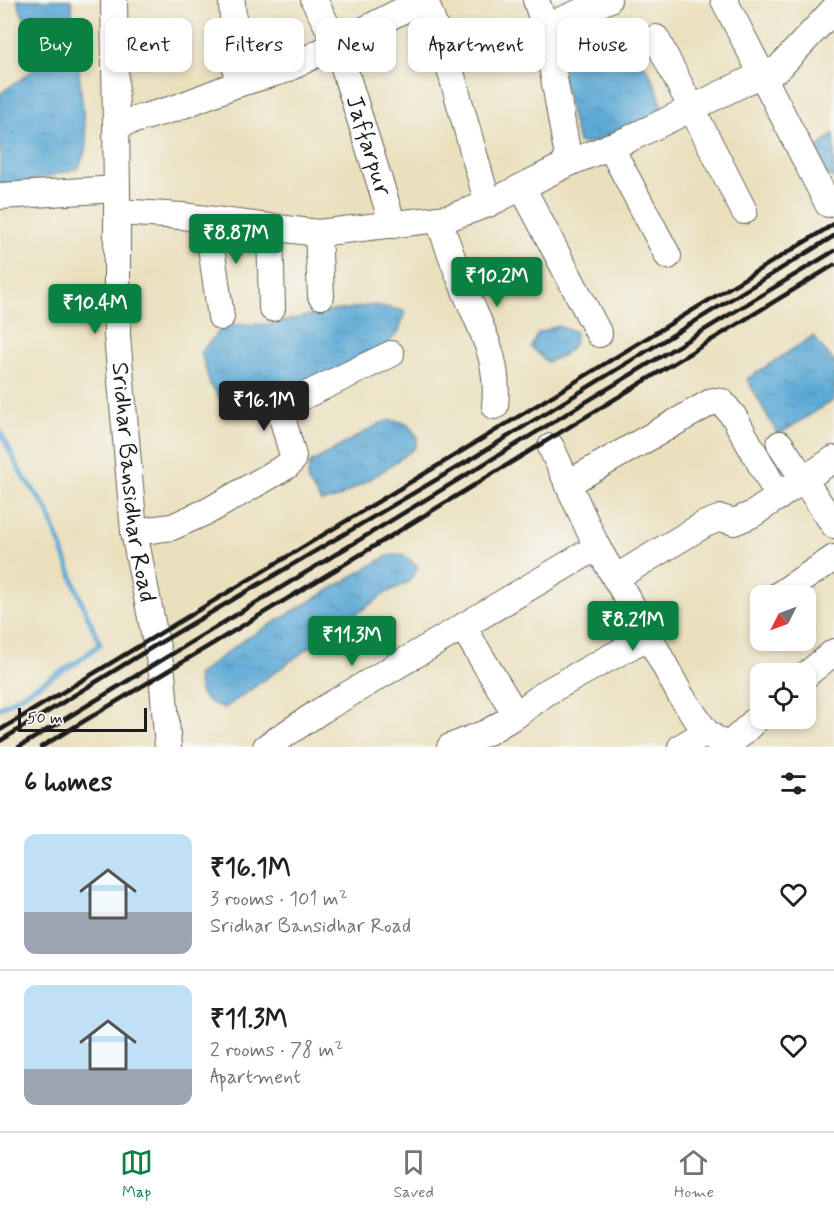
<!DOCTYPE html>
<html lang="en">
<head>
<meta charset="utf-8">
<style>
	body { margin:0; font-family:Mynerve,sans-serif; background:#f2f2f2; color:#202124; height:100vh; display:flex; flex-direction:column; font-size:22px; white-space:nowrap }
	* { box-sizing:border-box; margin:0 }
	p { font-size:20px; color:#757577 }
	.icon { flex:none; width:33px; height:33px; fill:none; stroke:currentColor; stroke-width:2; stroke-linecap:round; stroke-linejoin:round }
	.map { position:relative; height:747px; overflow:hidden }
	.details { display:flex; flex-direction:column; background:#fff; flex:1 }
	.details>* { flex:none }
	.banner { position:absolute; left:18px; top:18px; width:798px; height:54px; display:flex; gap:12px }
	.needle { width:39px; rotate:228deg }
	.fabs { position:absolute; left:750px; top:585px; display:grid; gap:12px }
	.fabs a { display:grid; place-items:center; width:66px; height:66px; border-radius:12px; background:#fff; box-shadow:0 3px 9px #0003; font-size:30px }
	.scale { position:absolute; left:18px; bottom:15px; width:129px; box-sizing:border-box; padding-left:6px; border:3px solid #1c1c1c; border-top:0; font-size:16px; line-height:21px; white-space:nowrap; color:#1c1c1c; -webkit-text-stroke:4px #f6f6f2; paint-order:stroke }
	.price { position:absolute; translate:-50% -51px; padding:0 14px; border-radius:6px; background:#0b8043; color:#fff; font-size:20px; line-height:39px; filter:drop-shadow(0 2px 3px #0008) }
	.price::after { content:''; position:absolute; left:50%; top:36px; width:18px; height:14px; margin-left:-9px; background:inherit; clip-path:polygon(0 0,100% 0,50% 100%) }
	.price.selected { background:#222; color:#fff }
	ul { padding:0; list-style:none }
	li { display:flex; align-items:center; gap:18px; height:150px; padding:0 24px }
	li+li { border-top:2px solid #e0e0e0 }
	li span { display:grid; place-items:center; flex:none; width:168px; height:120px; border-radius:12px; color:#555 }
	li>.icon { margin-inline-start:auto }
	span .icon { width:72px; height:72px; fill:#fffc; stroke-width:1 }
	li b { font-size:26px }
	h2 { display:flex; justify-content:space-between; align-items:center; height:72px; padding:0 24px; font-size:26px }
	.chip { padding:0 21px; border-radius:12px; background:#fff; box-shadow:0 3px 9px #0003; font-size:21px; line-height:54px }
	.chip.selected { background:#0b8043; color:#fff }
	.tabs { display:flex; justify-content:space-around; align-items:center; height:84px; border-top:2px solid #e0e0e0; background:#fff; font-size:16px; color:#757577 }
	.tabs a { display:grid; justify-items:center; gap:3px }
	.tabs .selected { color:#0b8043 }
	.map>svg:first-child { display:block }
	.water { fill:url(#water-ripples); stroke:#3c6278; stroke-width:1.5 }
	.lines { fill:none; stroke-linecap:round; stroke-linejoin:round }
	.stream { stroke:#5ba9d5; stroke-width:5 }
	.minor-casing { stroke:#646155; stroke-width:28 }
	.minor { stroke:#fff; stroke-width:26 }
	.rail { stroke:#1c1c1c; stroke-width:4.5 }
	.labels { text-anchor:middle; dominant-baseline:central; stroke-width:4.5; stroke-linejoin:round; paint-order:stroke }
	.street-label { font-size:24px; fill:#1c1c1c; stroke:#f6f6f2 }
</style>
</head>
<body>
<div class="map">
<svg width="834" height="747" viewBox="0 0 834 747">
	<defs>
		<pattern id="water-ripples" width="26" height="14" patternUnits="userSpaceOnUse" patternTransform="scale(1.5)"><rect width="26" height="14" fill="#5ba9d5"/><path d="M2 4q2-2 4 0t4 0M15 11q2-2 4 0t4 0" fill="none" stroke="#4a89ac"/></pattern>
	</defs>
	<rect width="100%" height="100%" fill="#f6f6f2"/>
	<filter id="ink" filterUnits="userSpaceOnUse"><feTurbulence type="fractalNoise" baseFrequency=".0167" numOctaves="2"/><feDisplacementMap in="SourceGraphic" scale="12" xChannelSelector="R" yChannelSelector="G"/><feConvolveMatrix kernelMatrix="1 2 1 2 8 2 1 2 1" color-interpolation-filters="sRGB"/></filter>
	<filter id="wash" filterUnits="userSpaceOnUse"><feTurbulence type="fractalNoise" baseFrequency=".008" numOctaves="4" result="noise"/><feDisplacementMap in="SourceGraphic" scale="24" xChannelSelector="R" yChannelSelector="G"/><feGaussianBlur stdDeviation="1.35" result="paint"/><feColorMatrix in="noise" values="0 0 0 0 0 0 0 0 0 0 0 0 0 0 0 0 0 1.4 0 .05"/><feComposite in="paint" operator="in"/></filter>
	<g filter="url(#wash)">
		<rect width="100%" height="100%" fill="#ebe0be"/>
		<g class="water">
			<polygon points="17,0 71,0 87,146 79,168 17,185 0,185 0,94 40,65"/>
			<path d="M629 54C653 66 655 87 664 110L588 144 578 142 561 74 571 63Z"/>
			<polygon points="834,134 834,178 833,178 822,174 813,159 816,149"/>
			<polygon points="376,305 405,311 399,331 377,356 251,407 229,412 210,384 201,352 220,330 232,325 270,324 331,311"/>
			<polygon points="557,326 575,331 574,345 563,355 547,362 531,347 538,333"/>
			<polygon points="813,336 834,362 834,400 778,435 747,379"/>
			<polygon points="391,420 406,423 418,437 415,448 380,473 338,498 321,502 307,480 310,463 381,423"/>
			<path d="M403 554 418 567 409 582 386 593 225 708C205 703 198 696 197 675L241 642 387 556Z"/>
		</g>
		<g class="lines">
			<polyline class="stream" points="0,431 21,473 47,509 82,603 100,644 80,660 0,708"/>
		</g>
	</g>
	<g filter="url(#ink)">
		<g class="lines">
			<defs>
				<g id="minor">
					<path id="s1" d="M114 0 117 189V335L134 532 162 673 168 747"/>
					<path id="s2" d="M314 0 337 45 393 225"/>
					<polyline points="425,0 452,76 488,204"/>
					<polyline points="536,0 545,27 569,163"/>
					<polyline points="724,0 828,204"/>
					<polyline points="232,3 237,84"/>
					<polyline points="545,27 608,0"/>
					<polyline points="656,38 744,211"/>
					<polyline points="117,125 176,108 237,84 285,70 423,0"/>
					<polyline points="610,146 668,256"/>
					<polyline points="522,187 599,334"/>
					<polyline points="0,196 117,189"/>
					<polyline points="117,212 182,216 318,233 448,218 488,204 569,163 629,139 762,74 778,69 834,9"/>
					<polyline points="207,219 221,317"/>
					<path d="M438 219C447 242 454 265 464 288 481 330 500 358 495 406"/>
					<polyline points="270,228 272,308"/>
					<polyline points="318,233 321,296"/>
					<polyline points="780,444 834,525"/>
					<polyline points="551,447 597,547 639,618 681,696 706,732 727,747"/>
					<polyline points="567,484 713,401 722,402 734,417 779,497"/>
					<polyline points="134,532 172,527 210,510 287,466 292,461 293,456 280,410 281,407 391,354"/>
					<polyline points="615,578 705,524 721,518 734,522 753,514 834,459"/>
					<polyline points="777,596 834,558"/>
					<polyline points="463,627 516,715"/>
					<polyline points="806,675 834,652"/>
					<polyline points="266,747 322,710 597,547"/>
					<polyline points="450,747 488,732 516,715 547,692 649,636"/>
					<polyline points="681,747 706,732"/>
					<polyline points="727,747 760,716"/>
				</g>
			</defs>
			<use href="#minor" class="minor-casing"/>
			<use href="#minor" class="minor"/>
			<g class="rail">
				<polyline points="0,730 462,451 834,224"/>
				<polyline points="0,741 156,645 468,461 834,236"/>
				<polyline points="19,747 834,251"/>
				<polyline points="41,747 340,567 834,265"/>
			</g>
		</g>
	</g>
	<g class="labels">
		<g class="street-label">
			<text stroke="none"><textPath href="#s2" startOffset="156">Jaffarpur</textPath></text>
			<text stroke="none"><textPath href="#s1" startOffset="483">Sridhar Bansidhar Road</textPath></text>
		</g>
	</g>
</svg>
<div class="fabs">
<a><svg class="needle" viewBox="-14 -14 28 28"><path d="M0-13l5 13h-10z" fill="#e53935"/><path d="M0 13l5-13h-10z" fill="#757577"/></svg></a>
<a><svg class="icon" aria-label="locate" viewBox="0 0 24 24"><circle cx="12" cy="12" r="6"/><path d="M12 2v4M12 18v4M2 12h4M18 12h4"/></svg></a>
</div>
<div class="scale">50 m</div>
<b class="price" style="left:236px;top:265px">₹8.87M</b>
<b class="price" style="left:497px;top:308px">₹10.2M</b>
<b class="price" style="left:95px;top:335px">₹10.4M</b>
<b class="price selected" style="left:264px;top:432px">₹16.1M</b>
<b class="price" style="left:633px;top:652px">₹8.21M</b>
<b class="price" style="left:352px;top:667px">₹11.3M</b>
<div class="banner">
<a class="chip selected">Buy</a>
<a class="chip">Rent</a>
<a class="chip">Filters</a>
<a class="chip">New</a>
<a class="chip">Apartment</a>
<a class="chip">House</a>
</div>
</div>
<section class="details">
<h2>6 homes<svg class="icon" aria-label="filters" viewBox="0 0 24 24"><path d="M4 7h16M4 17h16"/><circle cx="9" cy="7" r="2"/><circle cx="15" cy="17" r="2"/></svg></h2>
<ul>
<li><span style="background:linear-gradient(#bfe0f5 65%,#9aa5b1 0)"><svg class="icon" aria-label="home" viewBox="0 0 24 24"><path d="M3 11l9-7 9 7M6 9v11h12V9"/></svg></span><div><b>₹16.1M</b><p>3 rooms · 101 m²</p><p>Sridhar Bansidhar Road</p></div><svg class="icon" aria-label="heart" viewBox="0 0 24 24"><path d="M12 20l-8-8c-3-5 5-10 8-4 3-6 11-1 8 4z"/></svg></li>
<li><span style="background:linear-gradient(#bfe0f5 70%,#9aa5b1 0)"><svg class="icon" aria-label="home" viewBox="0 0 24 24"><path d="M3 11l9-7 9 7M6 9v11h12V9"/></svg></span><div><b>₹11.3M</b><p>2 rooms · 78 m²</p><p>Apartment</p></div><svg class="icon" aria-label="heart" viewBox="0 0 24 24"><path d="M12 20l-8-8c-3-5 5-10 8-4 3-6 11-1 8 4z"/></svg></li>
</ul>
</section>
<nav class="tabs">
<a class="selected"><svg class="icon" aria-label="map" viewBox="0 0 24 24"><path d="M3 6l6-2 6 2 6-2v14l-6 2-6-2-6 2zM9 4v14M15 6v14"/></svg>Map</a>
<a><svg class="icon" aria-label="saved" viewBox="0 0 24 24"><path d="M7 4h10v16l-5-4-5 4z"/></svg>Saved</a>
<a><svg class="icon" aria-label="home" viewBox="0 0 24 24"><path d="M3 11l9-7 9 7M6 9v11h12V9"/></svg>Home</a>
</nav>
</body>
</html>
